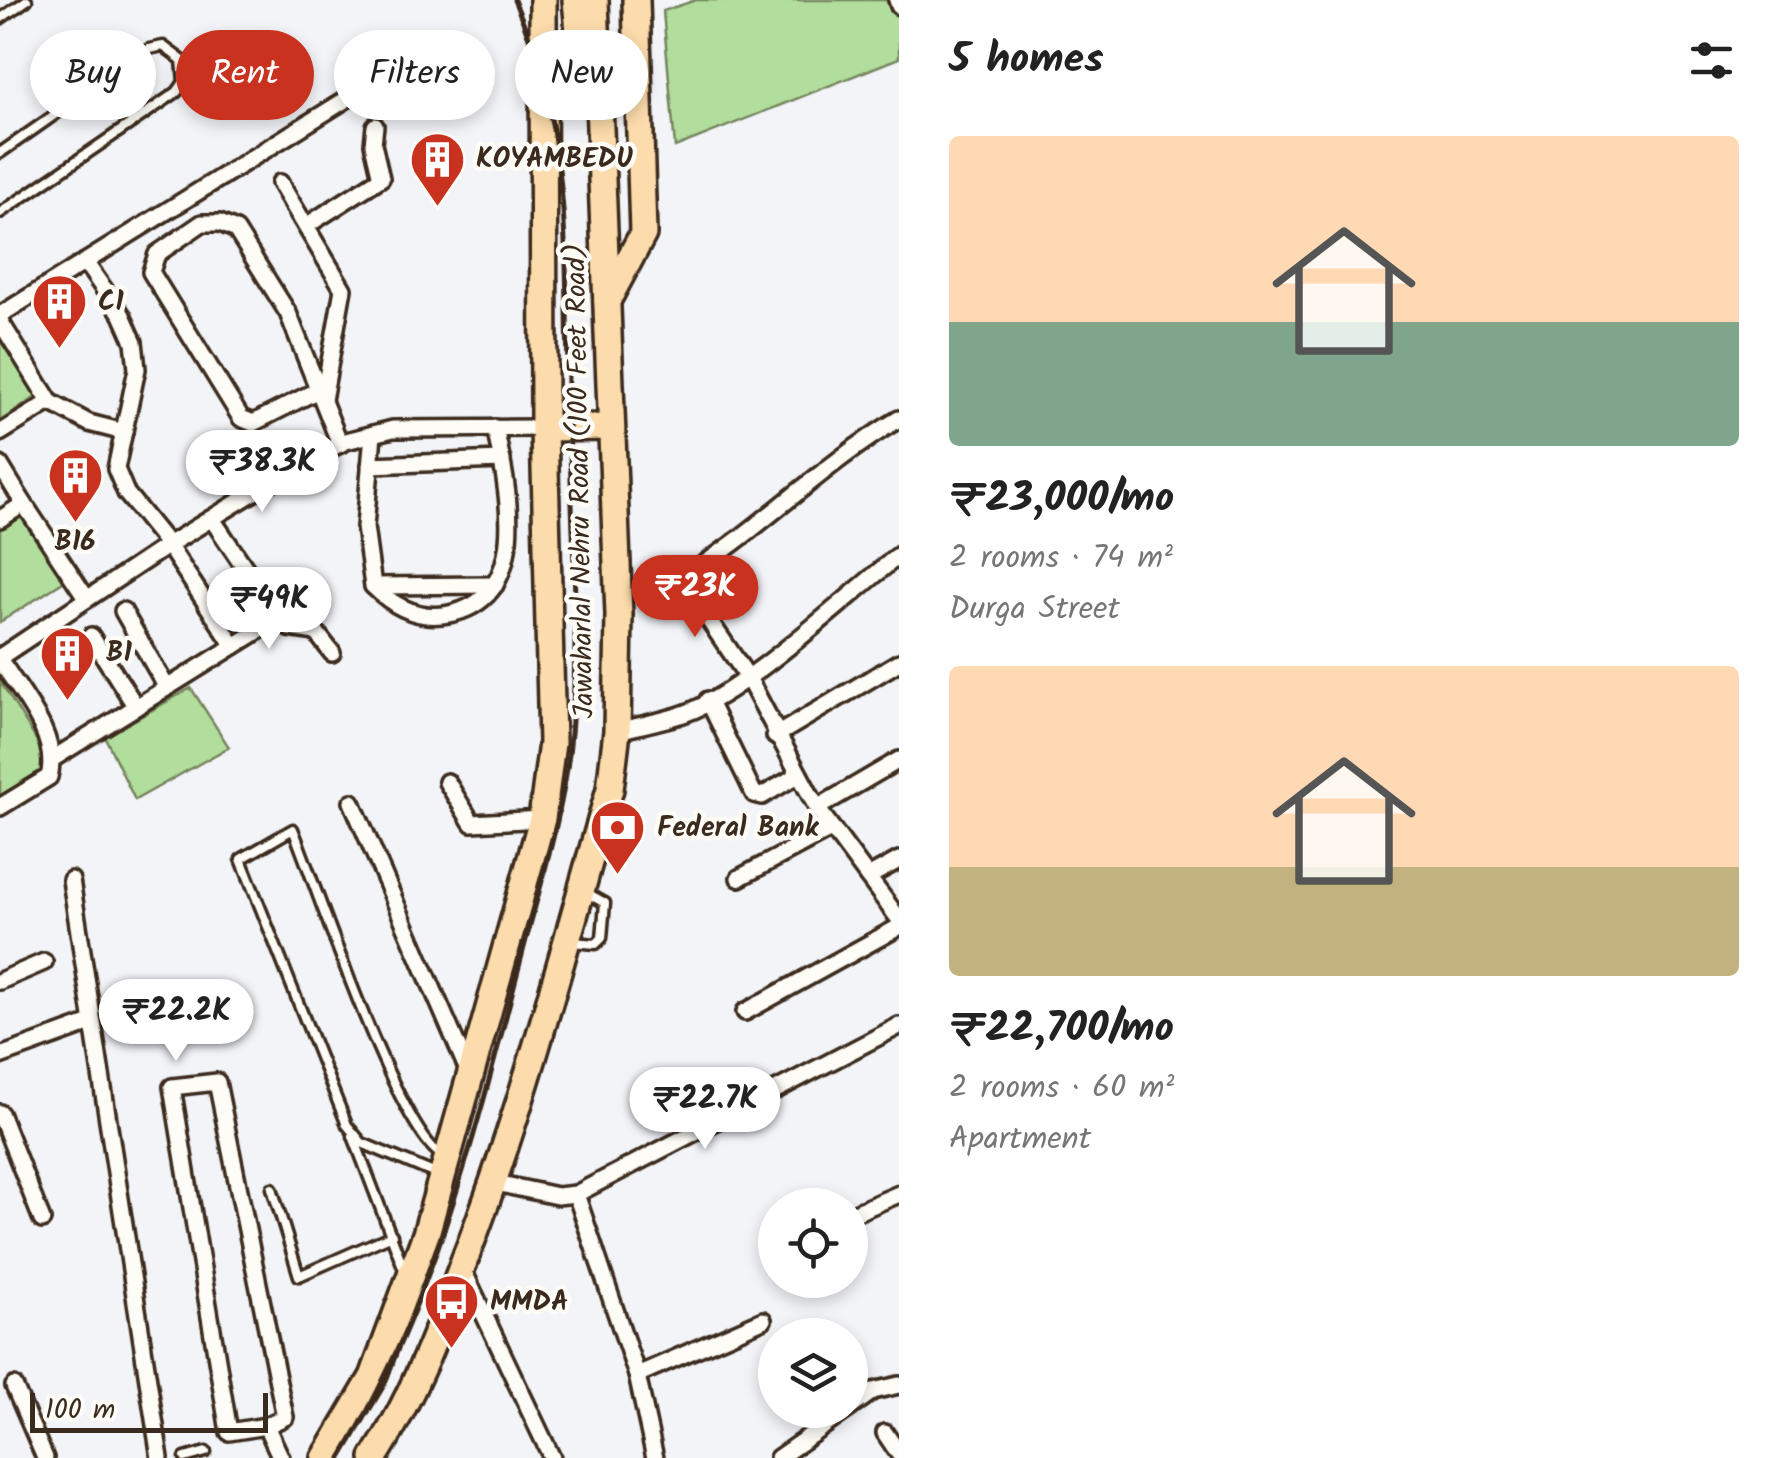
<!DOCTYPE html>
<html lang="en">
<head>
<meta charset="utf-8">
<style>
	body { margin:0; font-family:Kalam,sans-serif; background:#f6f6f6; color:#222; height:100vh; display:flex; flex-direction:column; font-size:38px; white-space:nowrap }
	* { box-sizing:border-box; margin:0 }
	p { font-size:32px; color:#767676 }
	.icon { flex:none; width:55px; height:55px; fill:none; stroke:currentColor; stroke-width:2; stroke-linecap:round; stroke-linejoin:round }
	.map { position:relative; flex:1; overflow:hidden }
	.side { display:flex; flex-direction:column; background:#fff; width:890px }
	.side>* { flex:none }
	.top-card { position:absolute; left:30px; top:30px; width:718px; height:90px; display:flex; gap:20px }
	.fabs { position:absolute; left:758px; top:1188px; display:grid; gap:20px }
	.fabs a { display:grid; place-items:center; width:110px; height:110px; border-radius:50%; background:#fff; box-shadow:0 5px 15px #0003; font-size:50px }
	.scale { position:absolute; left:30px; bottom:25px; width:238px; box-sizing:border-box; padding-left:10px; border:5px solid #3b2a1e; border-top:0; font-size:28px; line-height:35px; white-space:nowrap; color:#3b2a1e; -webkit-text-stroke:8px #fdfcf7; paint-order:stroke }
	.price { position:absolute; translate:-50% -85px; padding:0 22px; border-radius:35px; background:#fff; color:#222; font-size:32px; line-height:65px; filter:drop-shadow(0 2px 5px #0008) }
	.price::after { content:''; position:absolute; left:50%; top:60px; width:30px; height:22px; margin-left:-15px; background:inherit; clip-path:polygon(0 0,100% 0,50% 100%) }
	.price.on { background:#c8321e; color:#fff }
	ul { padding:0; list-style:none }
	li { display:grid; align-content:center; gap:20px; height:530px; padding:0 50px }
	li span { display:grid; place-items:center; height:310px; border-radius:10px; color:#555 }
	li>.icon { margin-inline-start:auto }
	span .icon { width:180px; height:180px; fill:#fffc; stroke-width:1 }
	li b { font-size:42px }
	h2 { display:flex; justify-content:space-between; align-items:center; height:120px; padding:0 50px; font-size:42px }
	.pill { padding:0 35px; border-radius:45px; background:#fff; box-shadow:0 5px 15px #0003; font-size:35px; line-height:90px }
	.pill.on { background:#c8321e; color:#fff }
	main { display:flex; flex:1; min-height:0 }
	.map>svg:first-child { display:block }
	.green { fill:#b2de9d; stroke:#76845e; stroke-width:2.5 }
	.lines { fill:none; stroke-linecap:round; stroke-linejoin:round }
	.lane-casing { stroke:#3b2a1e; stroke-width:15 }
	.street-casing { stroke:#3b2a1e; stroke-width:22 }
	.primary-casing { stroke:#3b2a1e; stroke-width:32 }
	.lane { stroke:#fdfcf7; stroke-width:8 }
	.street { stroke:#fdfcf7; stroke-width:15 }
	.primary { stroke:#fcdcac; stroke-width:25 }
	.rail { stroke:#3b2a1e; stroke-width:5 }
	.labels { text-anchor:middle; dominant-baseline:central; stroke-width:9; stroke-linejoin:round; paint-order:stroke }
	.poi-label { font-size:28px; font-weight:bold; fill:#3b2a1e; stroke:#fdfcf7; text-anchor:start }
	.street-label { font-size:28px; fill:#3b2a1e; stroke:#fdfcf7 }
</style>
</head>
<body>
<main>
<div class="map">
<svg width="899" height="1458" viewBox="0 0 899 1458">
	<rect width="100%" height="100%" fill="#f2f4f8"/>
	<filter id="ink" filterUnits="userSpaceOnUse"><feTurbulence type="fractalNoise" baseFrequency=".01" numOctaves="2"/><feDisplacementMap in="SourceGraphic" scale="20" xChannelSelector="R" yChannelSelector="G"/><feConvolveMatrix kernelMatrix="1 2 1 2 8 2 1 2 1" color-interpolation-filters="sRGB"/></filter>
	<g filter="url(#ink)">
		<g class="green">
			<polygon points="696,0 893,0 899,14 899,58 675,147 663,11"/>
			<polygon points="0,335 39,395 0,421"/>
			<polygon points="23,512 66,580 0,622 0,526"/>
			<polygon points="0,681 53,767 0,799"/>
			<polygon points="191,688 229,747 135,800 105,737"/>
		</g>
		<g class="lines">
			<defs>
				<g id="lane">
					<polyline points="0,19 27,0"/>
					<polyline points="0,153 149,49 163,46 182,60 184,82 177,92 0,213"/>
					<polyline points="572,942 596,944 602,938 605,903 585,892"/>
					<polyline points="353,1136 405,1272"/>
					<path d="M438 1175 362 1143 347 1125 241 859 293 829C316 886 399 1134 442 1155"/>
					<polyline points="272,1188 299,1276 392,1235"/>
					<polyline points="185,1458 206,1452"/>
				</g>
				<g id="street">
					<polyline points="897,0 899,6"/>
					<polyline points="280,183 343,289 323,400"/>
					<polyline points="306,226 381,178 373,144 375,126"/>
					<polyline points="0,315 350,97 465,100"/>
					<polyline points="0,321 50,402 0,433"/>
					<polyline points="318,390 253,423 241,418 151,272 157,254 202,223 220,223 236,230 288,313 340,444"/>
					<polyline points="50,402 89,423 124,432"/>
					<path d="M899 419C821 465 758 532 681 579L747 676 817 808 899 919"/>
					<path d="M373 434 365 527 373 586C394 607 420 620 449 614 533 597 508 488 495 428"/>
					<polyline points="0,465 24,504"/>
					<polyline points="370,465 502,460"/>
					<polyline points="0,519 24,504 87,599"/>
					<polyline points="212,519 279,618 289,628 316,632 332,653"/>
					<polyline points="373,586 495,585"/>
					<polyline points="123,611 167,688"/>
					<polyline points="91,636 136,707"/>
					<polyline points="234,646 279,618"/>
					<polyline points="0,657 168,545 305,461 346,441 393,429 544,428"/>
					<path d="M0 660C21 694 60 736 49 777L0 807"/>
					<polyline points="708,700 754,794 762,796 798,775"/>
					<path d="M617 731C640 725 664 721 686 713 745 692 846 597 899 555"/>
					<polyline points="775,736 899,662"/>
					<polyline points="54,758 234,646 168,545 126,493 116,469 137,369 134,342 122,315 85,262"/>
					<polyline points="447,782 472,823 542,819"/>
					<polyline points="352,802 470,1075"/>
					<polyline points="817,808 899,760"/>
					<polyline points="868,877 899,860"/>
					<polyline points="739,878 831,829"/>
					<polyline points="71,880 160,1458"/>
					<polyline points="0,981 44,962"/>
					<polyline points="745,1012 899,927"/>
					<polyline points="0,1056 91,1023"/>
					<polygon points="217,1082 285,1417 266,1426 229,1432 172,1087"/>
					<polyline points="0,1113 42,1220"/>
					<polyline points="496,1183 557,1196 576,1194 899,1026"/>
					<polyline points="576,1194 637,1375 655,1458"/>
					<polyline points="850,1215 899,1194"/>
					<polyline points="770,1251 775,1249"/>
					<polyline points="462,1268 552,1458"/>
					<polyline points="637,1375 763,1320"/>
					<polyline points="14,1386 45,1458"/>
					<polyline points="850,1408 873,1391 899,1385"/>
					<polyline points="266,1426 281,1458"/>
					<polyline points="885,1433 899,1454"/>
					<polyline points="778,1458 847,1410"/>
				</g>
				<g id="primary">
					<polyline points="576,0 579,31 598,53"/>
					<polyline points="607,301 643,234 636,0"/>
					<polyline points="544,428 611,427"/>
					<polyline points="325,1458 373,1377 426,1234 542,819 552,743 544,428 543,0"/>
					<path d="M374 1458C414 1395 437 1333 463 1264 523 1110 564 948 610 789L617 731 619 615 595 0"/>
				</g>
			</defs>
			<use href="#lane" class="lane-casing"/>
			<use href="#street" class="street-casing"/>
			<use href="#primary" class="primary-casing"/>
			<use href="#lane" class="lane"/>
			<use href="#street" class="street"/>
			<use href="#primary" class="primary"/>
			<path class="rail" d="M341 1458C434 1304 477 1128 522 955 541 882 565 808 571 734 581 619 570 500 568 386 566 250 570 126 514 0"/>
		</g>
	</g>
	<defs>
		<symbol id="building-pin" viewBox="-11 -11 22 30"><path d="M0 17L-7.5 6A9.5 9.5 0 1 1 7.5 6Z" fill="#c8321e" stroke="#fdfcf7"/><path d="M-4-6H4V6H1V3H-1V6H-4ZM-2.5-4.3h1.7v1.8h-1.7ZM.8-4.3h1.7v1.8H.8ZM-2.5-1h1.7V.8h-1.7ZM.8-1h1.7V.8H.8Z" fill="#fff"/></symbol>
		<symbol id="bank-pin" viewBox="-11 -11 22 30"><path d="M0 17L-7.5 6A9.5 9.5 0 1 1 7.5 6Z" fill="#c8321e" stroke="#fdfcf7"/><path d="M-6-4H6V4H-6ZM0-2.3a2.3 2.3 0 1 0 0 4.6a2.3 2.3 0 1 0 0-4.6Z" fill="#fff"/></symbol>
		<symbol id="bus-pin" viewBox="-11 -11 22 30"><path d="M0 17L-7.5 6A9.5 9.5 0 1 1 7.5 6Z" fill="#c8321e" stroke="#fdfcf7"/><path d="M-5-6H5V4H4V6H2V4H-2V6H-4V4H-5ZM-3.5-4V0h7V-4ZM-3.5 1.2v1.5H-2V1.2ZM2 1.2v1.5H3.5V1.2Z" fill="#fff"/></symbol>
	</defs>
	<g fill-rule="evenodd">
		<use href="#building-pin" x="406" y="128" width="63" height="86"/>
		<use href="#building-pin" x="28" y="270" width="63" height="86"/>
		<use href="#building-pin" x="44" y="444" width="63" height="86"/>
		<use href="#building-pin" x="36" y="622" width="63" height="86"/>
		<use href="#bank-pin" x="586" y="796" width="63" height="86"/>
		<use href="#bus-pin" x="420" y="1270" width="63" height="86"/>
	</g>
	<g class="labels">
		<g class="poi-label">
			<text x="476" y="159">KOYAMBEDU</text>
			<text x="98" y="302">C1</text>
			<text x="75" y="542" text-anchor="middle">B16</text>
			<text x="106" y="653">B1</text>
			<text x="657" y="828">Federal Bank</text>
			<text x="490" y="1302">MMDA</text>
		</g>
		<g class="street-label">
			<text transform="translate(581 481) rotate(-91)">Jawaharlal Nehru Road (100 Feet Road)</text>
		</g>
	</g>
</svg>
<div class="fabs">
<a><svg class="icon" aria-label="locate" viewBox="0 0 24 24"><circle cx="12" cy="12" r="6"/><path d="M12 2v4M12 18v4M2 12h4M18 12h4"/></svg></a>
<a><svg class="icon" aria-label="layers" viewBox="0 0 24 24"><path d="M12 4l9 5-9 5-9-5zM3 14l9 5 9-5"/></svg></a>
</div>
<div class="scale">100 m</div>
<b class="price" style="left:262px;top:515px">₹38.3K</b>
<b class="price on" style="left:695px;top:640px">₹23K</b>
<b class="price" style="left:269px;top:652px">₹49K</b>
<b class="price" style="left:176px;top:1064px">₹22.2K</b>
<b class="price" style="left:705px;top:1152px">₹22.7K</b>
<div class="top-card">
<a class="pill">Buy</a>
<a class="pill on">Rent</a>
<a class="pill">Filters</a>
<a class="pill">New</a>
</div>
</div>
<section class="side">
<h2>5 homes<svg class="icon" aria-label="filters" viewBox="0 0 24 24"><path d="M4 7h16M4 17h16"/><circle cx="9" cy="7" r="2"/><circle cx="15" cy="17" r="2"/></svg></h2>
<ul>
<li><span style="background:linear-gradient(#ffd9b3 60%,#7fa58c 0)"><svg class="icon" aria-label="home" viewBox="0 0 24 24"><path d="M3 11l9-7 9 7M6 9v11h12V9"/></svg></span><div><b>₹23,000/mo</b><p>2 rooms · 74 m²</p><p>Durga Street</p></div></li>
<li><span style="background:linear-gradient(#ffd9b3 65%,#c2b280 0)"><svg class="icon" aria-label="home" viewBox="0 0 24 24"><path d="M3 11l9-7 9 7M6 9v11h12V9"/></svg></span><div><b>₹22,700/mo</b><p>2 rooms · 60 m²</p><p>Apartment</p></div></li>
</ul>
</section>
</main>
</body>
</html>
